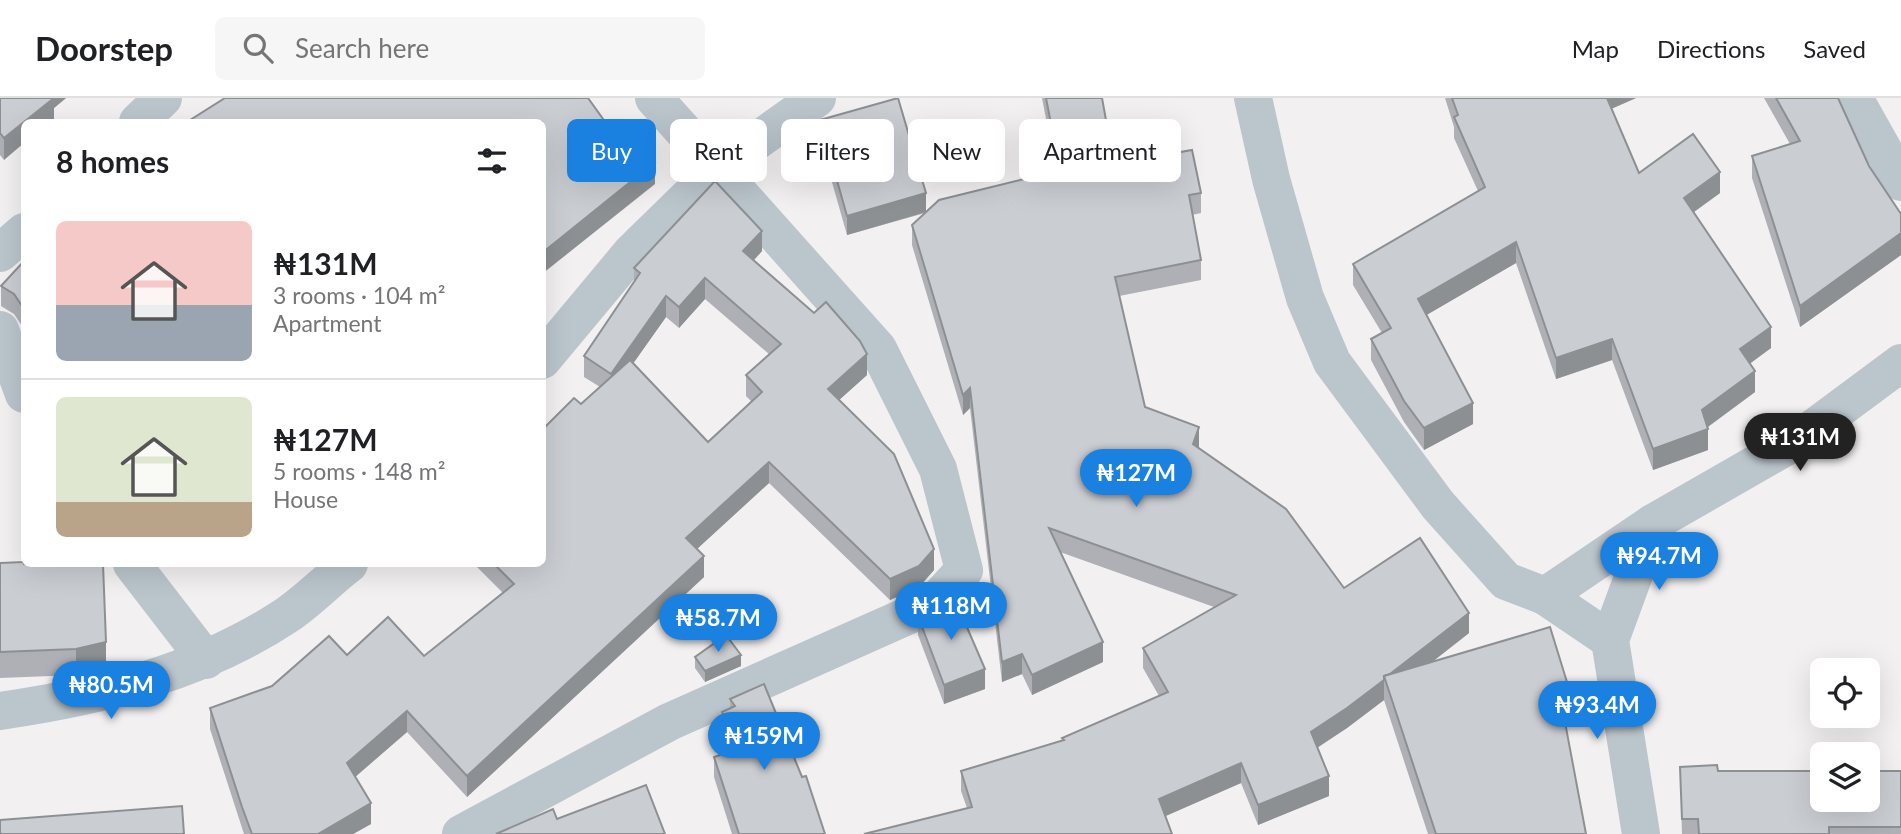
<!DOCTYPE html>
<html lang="en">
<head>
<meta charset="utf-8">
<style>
	body { margin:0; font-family:Lato,sans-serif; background:#f6f6f6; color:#202124; height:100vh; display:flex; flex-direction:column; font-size:26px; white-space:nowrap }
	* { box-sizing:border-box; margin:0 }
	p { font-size:23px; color:#757577 }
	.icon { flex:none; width:38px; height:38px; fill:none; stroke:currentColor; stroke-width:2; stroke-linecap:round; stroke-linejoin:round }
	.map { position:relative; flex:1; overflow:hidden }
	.side { position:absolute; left:21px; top:21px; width:525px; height:448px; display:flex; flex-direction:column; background:#fff; border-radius:10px; box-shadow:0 7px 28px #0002 }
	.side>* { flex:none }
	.guide { position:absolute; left:567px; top:21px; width:665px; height:63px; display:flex; gap:14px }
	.fabs { position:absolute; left:1810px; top:560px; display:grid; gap:14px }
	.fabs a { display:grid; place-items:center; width:70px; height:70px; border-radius:10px; background:#fff; box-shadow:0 7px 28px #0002; font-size:35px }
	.price { position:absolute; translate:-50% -60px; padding:0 16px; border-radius:24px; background:#1b81e0; color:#fff; font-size:23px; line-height:46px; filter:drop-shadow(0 2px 4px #0008) }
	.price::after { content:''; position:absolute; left:50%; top:42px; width:21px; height:16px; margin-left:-10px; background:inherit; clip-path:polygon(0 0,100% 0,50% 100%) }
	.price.on { background:#222; color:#fff }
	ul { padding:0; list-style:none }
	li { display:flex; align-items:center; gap:21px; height:175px; padding:0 35px }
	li+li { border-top:2px solid #e0e0e0 }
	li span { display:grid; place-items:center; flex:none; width:196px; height:140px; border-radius:10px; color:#555 }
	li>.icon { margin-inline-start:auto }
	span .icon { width:84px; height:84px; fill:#fffc; stroke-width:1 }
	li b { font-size:30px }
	h2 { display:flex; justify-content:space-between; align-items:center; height:84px; padding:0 35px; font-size:30px }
	.tag { padding:0 24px; border-radius:10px; background:#fff; box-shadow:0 7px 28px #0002; font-size:24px; line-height:63px }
	.tag.on { background:#1b81e0; color:#fff }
	header { display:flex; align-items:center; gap:42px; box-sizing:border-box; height:98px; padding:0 35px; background:#fff; border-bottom:2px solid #e0e0e0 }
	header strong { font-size:33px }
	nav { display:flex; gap:38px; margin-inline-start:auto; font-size:24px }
	.search { width:490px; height:63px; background:#f6f6f6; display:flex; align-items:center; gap:18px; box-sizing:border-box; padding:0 24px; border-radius:10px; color:#757577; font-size:26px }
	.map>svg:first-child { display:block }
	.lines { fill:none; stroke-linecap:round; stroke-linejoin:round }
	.minor { stroke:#bbc5cc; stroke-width:38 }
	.wall { fill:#aeb0b5; fill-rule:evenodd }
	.shaded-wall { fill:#8d9093 }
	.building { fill:#cacdd2; stroke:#8d9093; stroke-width:2 }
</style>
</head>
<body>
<header>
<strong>Doorstep</strong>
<div class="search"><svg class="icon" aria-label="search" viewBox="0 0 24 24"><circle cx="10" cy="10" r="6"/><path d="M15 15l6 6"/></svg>Search here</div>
<nav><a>Map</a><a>Directions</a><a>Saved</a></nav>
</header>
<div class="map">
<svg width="1901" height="736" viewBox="0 0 1901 736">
	<rect width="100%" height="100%" fill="#f2f0f0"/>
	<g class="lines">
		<g class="minor">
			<polyline points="1253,0 1271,81 1305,200 1332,264 1438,407 1506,483 1545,498 1610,542"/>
			<polyline points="1854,0 1901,84"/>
			<polyline points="138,24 163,0"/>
			<polyline points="0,155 24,134"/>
			<polyline points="0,232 24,296"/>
			<polyline points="542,262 632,154 716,72 817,0"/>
			<polyline points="132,466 206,562"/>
			<polyline points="1545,498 1653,425 1796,343 1901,265"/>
			<path d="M0 613C101 598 200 575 287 517 309 502 328 482 349 466"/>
			<polyline points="461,736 669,624 932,507 964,472 938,371 878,251 654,0"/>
			<polyline points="1641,736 1610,542 1653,425"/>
		</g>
	</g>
	<g class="wall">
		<polygon points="0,0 66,0 54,10 54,22 51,24 24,24 4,62 0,57"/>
		<polygon points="1042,0 1102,0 1114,66 1201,95 1201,115 1192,117 1201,162 1201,182 1119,198 1145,309 1199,349 1199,350 1344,490 1469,535 1432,564 1567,608 1562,609 1586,736 1428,736 1384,602 1347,630 1317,649 1329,698 1258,727 1241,685 1165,718 967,710 961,693 961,673 1062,643 1062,640 1159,598 1143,570 1143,550 1214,509 1060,454 1103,564 1032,597 1022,576 1002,584 970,310 963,317 912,147 912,127 925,115 847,137 820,42 820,22 926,114 1056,73"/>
		<polygon points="1445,0 1636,0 1611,11 1639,75 1720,95 1694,114 1771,250 1750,265 1755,294 1708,329 1708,352 1653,372 1612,262 1556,281 1516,165 1426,217 1473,326 1424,352 1404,324 1371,262 1371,241 1382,235 1353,187 1353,166 1478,93 1454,40 1454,29"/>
		<polygon points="1764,0 1838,0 1869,68 1901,116 1901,157 1800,229 1752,80 1752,58 1790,46"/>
		<path d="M762 153 754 162 867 277 839 302 934 472 919 489 890 502 769 385 697 451 704 479 467 699 407 634 355 679 371 726 353 736H244L210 631V610L272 588 347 557 424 558 503 495 474 466H542L581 306 600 289 584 279V258L634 184V170ZM705 201 769 256 746 277V298L751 303 708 344 633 265 666 219 679 230Z"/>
		<polygon points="24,163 24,231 14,216 1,208 1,188"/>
		<polygon points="0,465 106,570 76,577 0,580"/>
		<polygon points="918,518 985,591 944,606 918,537"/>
		<polygon points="695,559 741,568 705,584 695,570"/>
		<polygon points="730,601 825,736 732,736 714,679 714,659 730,653 722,634 722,614 730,610"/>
		<polygon points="1680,669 1718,673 1901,673 1901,736 1682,736"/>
	</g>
	<g class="shaded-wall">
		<polygon points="48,0 66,0 54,10 54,22 51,24 24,24 24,45 4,62 4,40"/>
		<polygon points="1604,0 1636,0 1604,14"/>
		<polygon points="655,64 655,86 542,176 542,155"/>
		<polygon points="1720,74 1720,95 1684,121 1684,100"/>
		<polygon points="926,95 926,114 847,137 847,118"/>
		<polygon points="762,133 762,153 743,174 743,153"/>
		<polygon points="1901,135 1901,157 1800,229 1800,208"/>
		<polygon points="1516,144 1516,165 1418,222 1418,201"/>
		<polygon points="543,176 543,197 542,198 542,177"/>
		<polygon points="705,180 705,201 679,230 679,209"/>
		<polygon points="666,198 666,219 611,297 611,276"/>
		<polygon points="1771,229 1771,250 1740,273 1740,251"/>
		<polygon points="1612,241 1612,262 1556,281 1556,260"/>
		<polygon points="867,256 867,277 828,312 828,291"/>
		<polygon points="1755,273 1755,294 1702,333 1702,312"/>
		<polygon points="970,290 970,310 963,317 963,297"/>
		<polygon points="1473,305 1473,326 1424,352 1424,330"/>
		<polygon points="1199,329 1199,349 1193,366 1193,346"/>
		<polygon points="1708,331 1708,352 1653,372 1653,351"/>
		<polygon points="769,364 769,385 686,461 686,440"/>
		<polygon points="934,451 934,472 919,489 890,502 890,481"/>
		<polygon points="704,458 704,479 467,699 467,678"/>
		<polygon points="1469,515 1469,535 1390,597 1385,581"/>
		<polygon points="106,544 106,570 76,577 76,551"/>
		<polygon points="1103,544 1103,564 1032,597 1032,577"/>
		<polygon points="1022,556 1022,576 1002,584 1002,564"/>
		<polygon points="741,557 741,568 705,584 705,573"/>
		<polygon points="985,571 985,591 944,606 944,587"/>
		<polygon points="1384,582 1384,602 1347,630 1311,654 1311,634"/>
		<polygon points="1567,584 1567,608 1558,610 1558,587"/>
		<polygon points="407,613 407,634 347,686 347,665"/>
		<polygon points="1241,665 1241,685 1159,721 1159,701"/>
		<polygon points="1329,678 1329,698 1258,727 1258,707"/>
		<polygon points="371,705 371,726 353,736 318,736"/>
	</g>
	<g class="building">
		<polygon points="0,0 54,0 4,40 0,35"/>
		<polygon points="225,0 588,0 611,32 622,23 655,64 542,155 542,24 187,24"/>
		<polygon points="898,0 926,95 847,118 820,22"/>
		<polygon points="1046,0 1102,0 1114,66 1192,52 1201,95 1189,97 1201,162 1115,179 1145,309 1199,329 1193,346 1286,411 1344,490 1420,440 1469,515 1390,576 1384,578 1384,582 1347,610 1311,634 1329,678 1258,707 1241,665 1159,701 1172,736 864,736 972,709 961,673 1064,642 1062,640 1168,594 1143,550 1236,497 1049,430 1103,544 1032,577 1022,556 1002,564 970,290 963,297 912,127 939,102 1060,72"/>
		<polygon points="1452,0 1607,0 1639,75 1693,36 1720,74 1684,100 1771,229 1740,251 1755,273 1702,312 1708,331 1653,351 1612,241 1556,260 1516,144 1418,201 1473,305 1424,330 1404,303 1371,241 1391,230 1353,166 1485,89 1454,19 1458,17"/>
		<polygon points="1776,0 1838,0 1869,68 1901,116 1901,135 1800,208 1752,58 1800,43"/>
		<polygon points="715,83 762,133 743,153 814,215 826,204 860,243 867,256 828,291 894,356 934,451 919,468 890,481 769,364 686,440 704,458 467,678 407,613 347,665 371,705 318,736 252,736 242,709 210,610 272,588 329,538 347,557 388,519 424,558 514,486 494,466 542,466 542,332 574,300 581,306 630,262 708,344 762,294 746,277 781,246 705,180 679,209 666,198 611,276 584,258 640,175 634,170"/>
		<polygon points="24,163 24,211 14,196 1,188"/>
		<polygon points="24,464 24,466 103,466 106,544 76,551 0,554 0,465"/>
		<polygon points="953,497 985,571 944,587 918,518 941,507"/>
		<polygon points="1550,529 1567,584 1558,587 1586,736 1436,736 1384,578"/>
		<polygon points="726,537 741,557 705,573 695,559"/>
		<polygon points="764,586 802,679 806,678 825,736 739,736 714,659 737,651 722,614 735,608 730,601"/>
		<polygon points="1717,667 1718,673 1822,673 1822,702 1867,702 1867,673 1901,673 1901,729 1829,729 1829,736 1699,736 1698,721 1682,721 1680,669"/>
		<polygon points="646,687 665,736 496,736 553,711 557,721"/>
		<polygon points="182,708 184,736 0,736 0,722"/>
	</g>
</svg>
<div class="fabs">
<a><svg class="icon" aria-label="locate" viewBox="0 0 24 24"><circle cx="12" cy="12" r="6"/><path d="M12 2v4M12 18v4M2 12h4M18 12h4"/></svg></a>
<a><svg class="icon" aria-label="layers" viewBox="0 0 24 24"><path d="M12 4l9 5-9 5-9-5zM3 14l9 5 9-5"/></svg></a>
</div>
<b class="price on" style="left:1800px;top:375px">₦131M</b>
<b class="price" style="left:1136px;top:411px">₦127M</b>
<b class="price" style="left:1659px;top:494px">₦94.7M</b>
<b class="price" style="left:951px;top:544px">₦118M</b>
<b class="price" style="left:718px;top:556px">₦58.7M</b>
<b class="price" style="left:111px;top:623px">₦80.5M</b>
<b class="price" style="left:1597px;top:643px">₦93.4M</b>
<b class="price" style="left:764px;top:674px">₦159M</b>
<div class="guide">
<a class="tag on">Buy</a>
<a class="tag">Rent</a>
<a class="tag">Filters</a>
<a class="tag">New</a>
<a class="tag">Apartment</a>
</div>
<section class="side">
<h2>8 homes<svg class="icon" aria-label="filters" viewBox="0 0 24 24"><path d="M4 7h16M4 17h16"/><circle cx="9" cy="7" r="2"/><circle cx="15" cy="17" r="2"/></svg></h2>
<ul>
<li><span style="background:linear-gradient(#f6c9c9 60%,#9aa5b1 0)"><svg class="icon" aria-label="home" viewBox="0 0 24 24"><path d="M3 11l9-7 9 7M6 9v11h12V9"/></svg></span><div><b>₦131M</b><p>3 rooms · 104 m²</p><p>Apartment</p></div></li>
<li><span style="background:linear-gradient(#dfe7d0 75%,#b9a48a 0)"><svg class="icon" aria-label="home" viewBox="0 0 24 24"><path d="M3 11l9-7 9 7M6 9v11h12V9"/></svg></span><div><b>₦127M</b><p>5 rooms · 148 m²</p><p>House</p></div></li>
</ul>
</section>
</div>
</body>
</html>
